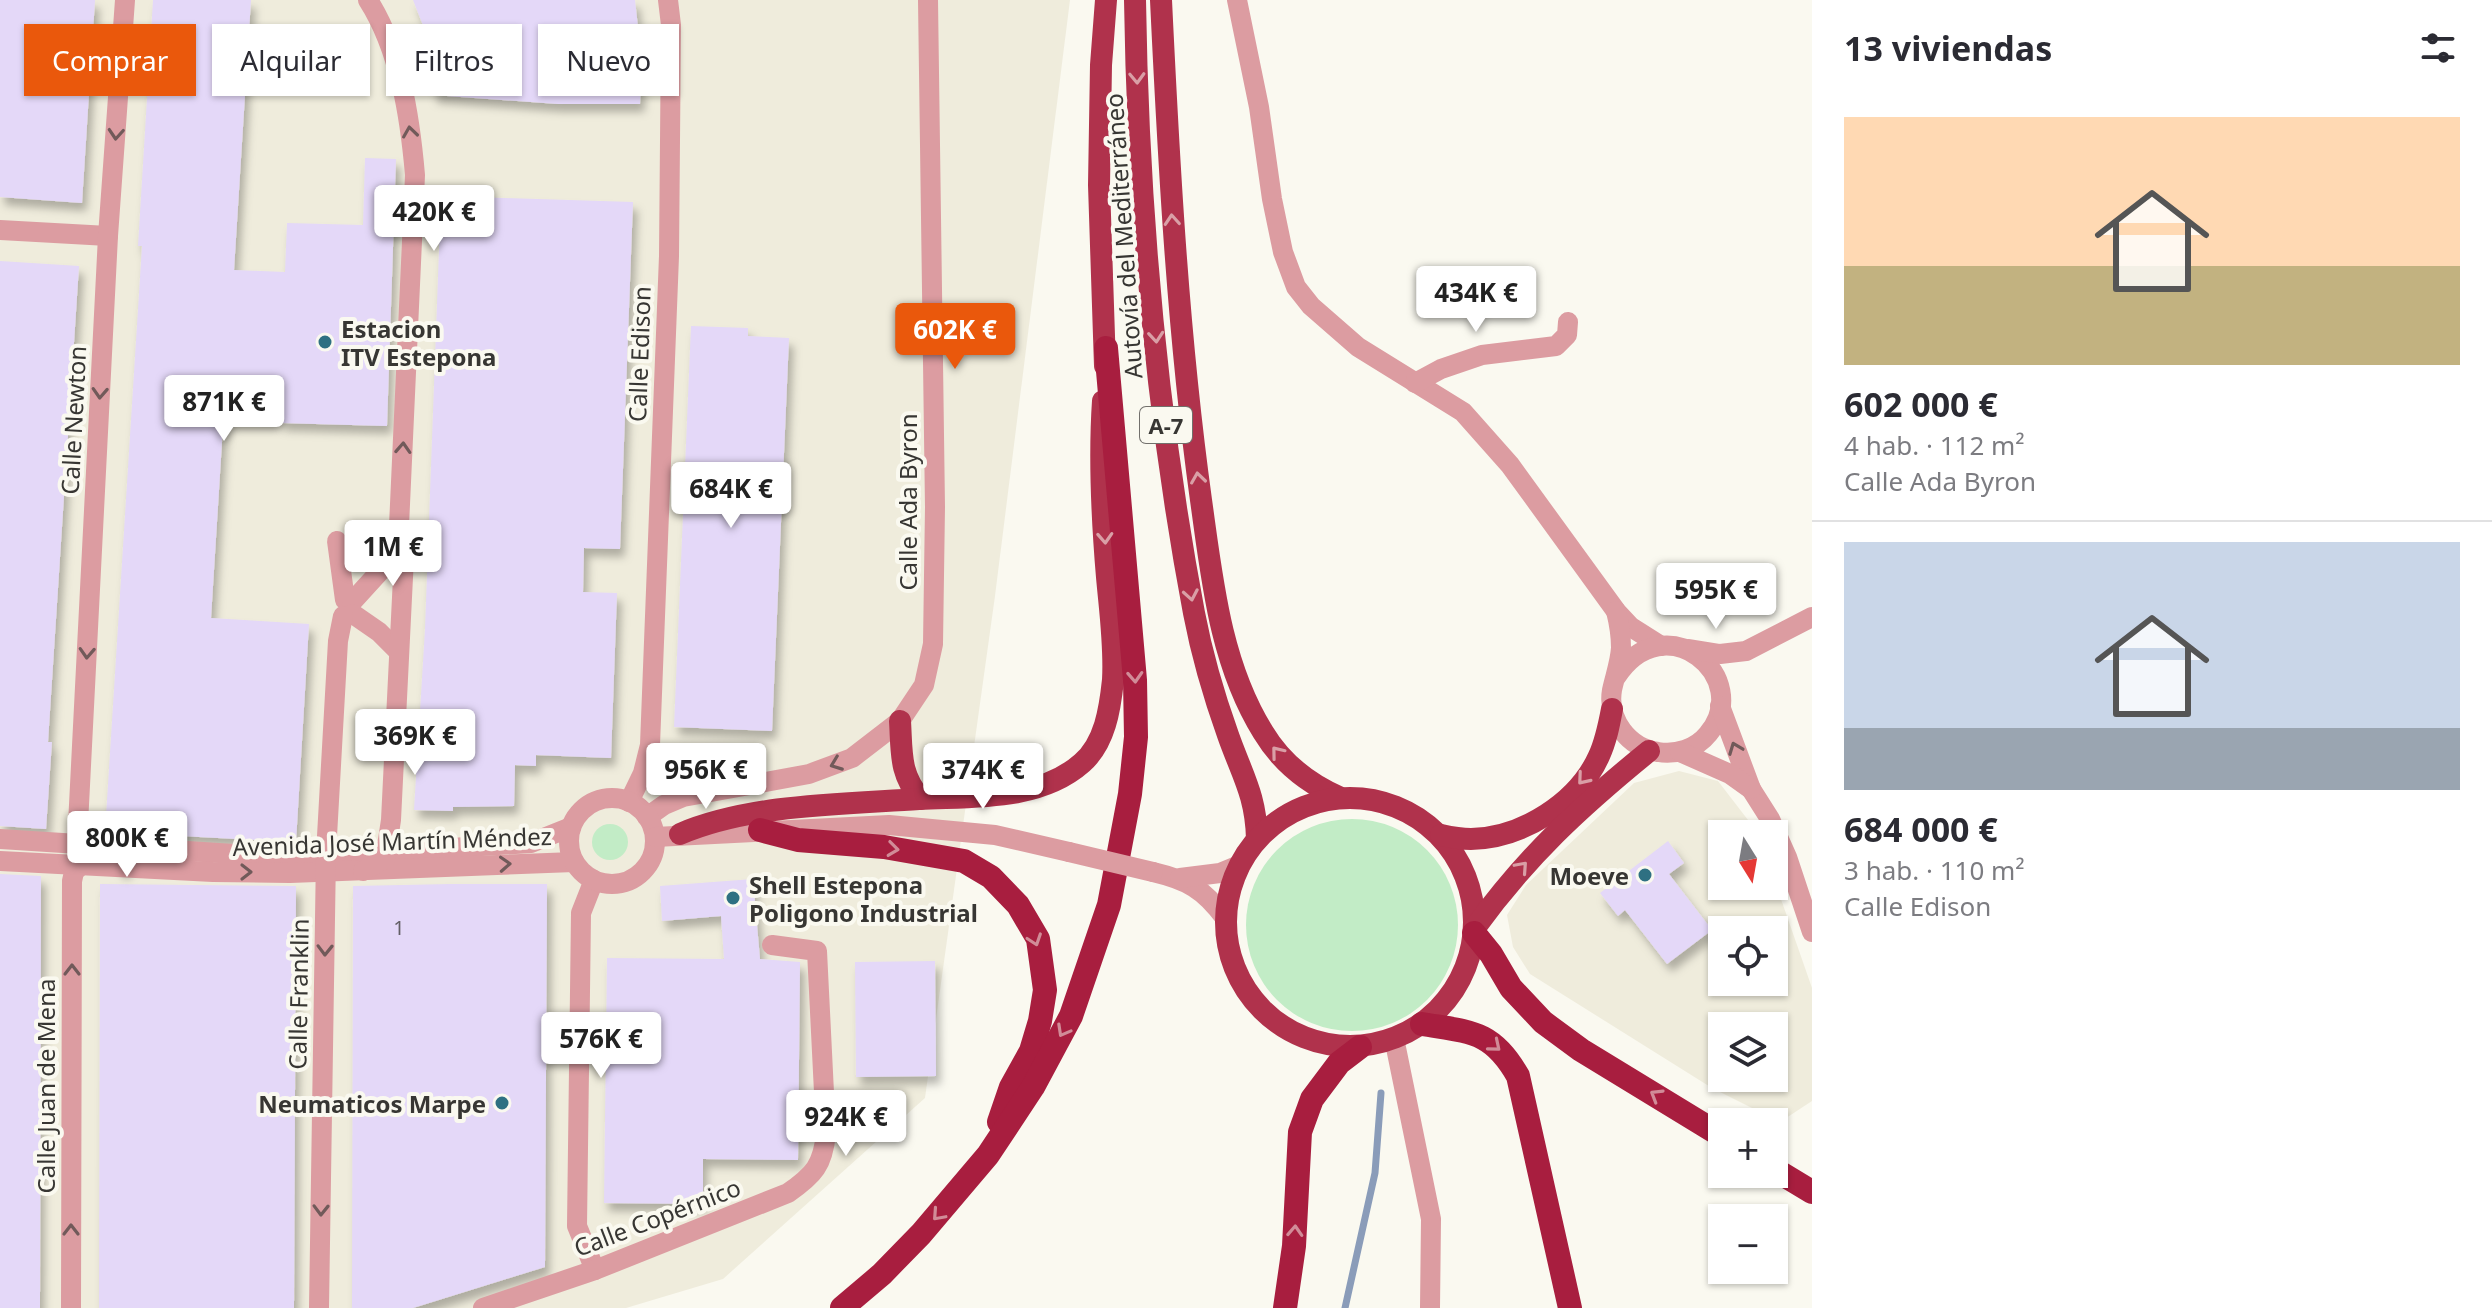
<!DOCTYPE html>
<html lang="es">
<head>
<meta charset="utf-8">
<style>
	body { margin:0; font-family:"Noto Sans",sans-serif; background:#f7f7f7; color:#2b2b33; height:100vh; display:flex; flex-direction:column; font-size:30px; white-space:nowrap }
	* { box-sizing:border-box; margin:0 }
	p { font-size:26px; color:#7c7c81 }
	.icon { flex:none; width:44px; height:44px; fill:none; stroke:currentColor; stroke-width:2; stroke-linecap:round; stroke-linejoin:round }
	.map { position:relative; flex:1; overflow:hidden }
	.details { display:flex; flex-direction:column; background:#fff; width:680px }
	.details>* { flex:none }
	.banner { position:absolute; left:24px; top:24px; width:760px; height:72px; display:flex; gap:16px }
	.needle { width:52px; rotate:169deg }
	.tools { position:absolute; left:1708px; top:820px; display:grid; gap:16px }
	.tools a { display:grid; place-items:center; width:80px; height:80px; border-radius:0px; background:#fff; box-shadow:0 2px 6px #0004; font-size:40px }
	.price { position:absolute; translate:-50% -68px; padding:0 18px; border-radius:8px; background:#fff; color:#222; font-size:26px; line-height:52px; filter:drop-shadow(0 2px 4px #0008) }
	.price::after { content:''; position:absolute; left:50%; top:48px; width:24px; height:18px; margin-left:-12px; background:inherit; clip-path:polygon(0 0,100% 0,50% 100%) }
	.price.selected { background:#ea580c; color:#fff }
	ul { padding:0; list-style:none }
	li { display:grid; align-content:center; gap:16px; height:424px; padding:0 32px }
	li+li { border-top:2px solid #e1e1e2 }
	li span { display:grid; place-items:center; height:248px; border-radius:0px; color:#555 }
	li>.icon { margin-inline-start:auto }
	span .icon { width:144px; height:144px; fill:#fffc; stroke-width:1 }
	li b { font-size:34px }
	h2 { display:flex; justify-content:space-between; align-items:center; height:96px; padding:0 32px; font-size:34px }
	.pill { padding:0 28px; border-radius:0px; background:#fff; box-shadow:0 2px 6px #0004; font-size:28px; line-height:72px }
	.pill.selected { background:#ea580c; color:#fff }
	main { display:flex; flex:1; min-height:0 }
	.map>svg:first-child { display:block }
	.built { fill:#efecdc; fill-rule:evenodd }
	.green { fill:#c2ecc6 }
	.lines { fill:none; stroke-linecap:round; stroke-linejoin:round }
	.stream { stroke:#8a9cb9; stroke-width:7 }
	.building { fill:#e4d8f8; filter:url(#shadow) }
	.minor { stroke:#dc9ca1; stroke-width:20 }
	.tertiary { stroke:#dc9ca1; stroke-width:20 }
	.trunk { stroke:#b0324c; stroke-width:22 }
	.motorway { stroke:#a81e3f; stroke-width:24 }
	.tertiary-bridge { stroke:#dc9ca1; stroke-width:20 }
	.oneway { stroke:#d99fa6 }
	.oneway2 { stroke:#715a5a }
	.oneway3 { stroke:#d18c98 }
	.poi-dot { fill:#2e7082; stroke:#faf9f0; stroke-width:3 }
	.labels { text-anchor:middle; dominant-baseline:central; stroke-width:8; stroke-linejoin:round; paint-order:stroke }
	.number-label { font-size:20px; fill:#625e64 }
	.shield { fill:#faf9f0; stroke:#72706c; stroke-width:2 }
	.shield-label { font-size:22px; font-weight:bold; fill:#373633 }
	.street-label { font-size:24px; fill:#373633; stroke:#faf9f0 }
	.poi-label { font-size:24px; font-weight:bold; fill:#373633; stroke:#faf9f0; text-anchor:start }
</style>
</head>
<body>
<main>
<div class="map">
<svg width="1812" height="1308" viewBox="0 0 1812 1308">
	<defs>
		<filter id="shadow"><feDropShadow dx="4.5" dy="8" stdDeviation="4" flood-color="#0004"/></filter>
	</defs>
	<rect width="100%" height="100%" fill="#faf9f0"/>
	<g class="built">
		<polygon points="0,0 1070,0 995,596 925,1098 723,1279 626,1308 0,1308"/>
		<path d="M1679 771 1718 781 1748 820 1756 834H1722V886H1774V879L1812 988V1101L1780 1122 1712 1088 1530 974 1513 947 1507 915 1526 885 1634 783ZM1722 930H1774V982H1722ZM1722 1026H1774V1078H1722Z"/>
	</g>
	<g class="green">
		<circle cx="1352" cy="925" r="106"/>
		<circle cx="610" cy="842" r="18"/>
	</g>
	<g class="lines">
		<polyline class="stream" points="1345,1308 1375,1173 1381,1093"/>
	</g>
	<g class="building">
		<polygon points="0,0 95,0 82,203 0,197"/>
		<polygon points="153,0 251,0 234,270 285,272 287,223 363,225 365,158 396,159 387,426 280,423 281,412 224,410 211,618 309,624 296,842 105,832 142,246 138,246"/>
		<polygon points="413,0 635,0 642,63 640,104 558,104 433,95 424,28"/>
		<polygon points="441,196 633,202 620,549 584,548 583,592 617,593 611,758 536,755 536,766 515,765 514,806 453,807 453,811 414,810 425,629"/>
		<polygon points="0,261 79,266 48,742 52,742 46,829 0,826"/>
		<polygon points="691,326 748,328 748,336 789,338 772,731 674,727"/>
		<polygon points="1668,841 1684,863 1669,874 1712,930 1667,964 1625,910 1618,916 1600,893"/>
		<polygon points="0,874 41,876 40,1308 0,1308"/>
		<polygon points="753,879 760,959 800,962 798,1160 703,1159 703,1204 604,1203 607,958 724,959 721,916 662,921 660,886"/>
		<polygon points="100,884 296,886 294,1308 99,1308"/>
		<polygon points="451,884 547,884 545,1267 413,1308 352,1308 353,886"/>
		<polygon points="935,961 936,1076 856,1077 855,962"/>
	</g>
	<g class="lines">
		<g class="minor">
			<polyline points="1237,0 1259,107 1272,199 1283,252 1296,287 1311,306 1358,347 1463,412 1510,465 1616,611 1631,627 1661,646"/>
			<polyline points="0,230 108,236"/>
			<polyline points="1415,383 1441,369 1482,355 1556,346 1567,335 1568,322"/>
			<polyline points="337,541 345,600"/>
			<polyline points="352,602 403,546"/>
			<path d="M1616 611C1619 623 1621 636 1621 648 1620 663 1615 676 1612 690 1607 720 1629 748 1658 752 1676 755 1696 749 1708 734 1755 678 1665 602 1616 677"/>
			<polyline points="353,614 379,632 399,652"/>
			<polyline points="1689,649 1720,654 1746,651 1812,617"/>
			<polyline points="1720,706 1751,789 1770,819 1787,857 1812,932"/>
			<polyline points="1680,752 1730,774 1751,789"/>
			<polyline points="629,802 643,773 650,745 669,256 671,25 668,0"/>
			<polyline points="647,817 664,805 683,797 809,774 852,758 900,721 924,685 933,644 935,507 928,0"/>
			<polyline points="0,839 250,855 299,855 387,852 531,843 571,827"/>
			<polyline points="77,844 108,236 125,0"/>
			<polyline points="0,861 213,872 290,873 574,862"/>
			<path d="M363 871 385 859 391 820 404 557 399 526 415 175C410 117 400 50 368 0"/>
			<polyline points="594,880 581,913 577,1226 595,1270"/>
			<polyline points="71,1308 72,881 74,872 80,866"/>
			<polyline points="319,1308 326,854 338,641 343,616"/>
			<path d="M483 1308 595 1270 788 1193C814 1175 823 1165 826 1133L817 951 772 945"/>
		</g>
		<g class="tertiary">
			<circle cx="612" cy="841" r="43"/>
			<polyline points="655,837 889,825 995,835 1069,852"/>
			<path d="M1153 872C1187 880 1204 889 1225 918"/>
			<polyline points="1180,878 1220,873 1237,866"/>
			<polyline points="1394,1038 1431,1219 1430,1308"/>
		</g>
		<g class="trunk">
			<path d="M1135 0C1138 205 1156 412 1194 613 1202 655 1214 696 1228 735 1242 775 1256 795 1257 839"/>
			<path d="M1161 0C1169 167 1178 334 1201 500 1212 578 1220 663 1263 732 1281 762 1307 783 1339 797"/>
			<polyline points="1105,366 1099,185 1101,65 1106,0"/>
			<path d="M900 721C902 752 899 774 921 799"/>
			<circle cx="1350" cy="922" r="124"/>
			<path d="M680 834C750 804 844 804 919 799 973 796 1039 801 1082 763 1105 743 1110 709 1113 680 1115 646 1110 611 1107 577 1102 518 1099 459 1103 401"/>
			<path d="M1441 835C1450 837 1461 839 1471 839 1522 838 1578 803 1599 756 1606 741 1609 725 1612 709"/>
			<path d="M1474 929C1527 856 1579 808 1649 751"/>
		</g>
		<g class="motorway">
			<polyline points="760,830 798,840 884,847 964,861 991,877 1018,905 1038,939 1045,990 1040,1021 1031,1051 1011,1087 999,1122"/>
			<polyline points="1474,933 1491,954 1511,988 1543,1022 1581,1050 1722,1136"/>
			<path d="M1422 1024C1470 1032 1492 1030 1518 1076L1570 1308"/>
			<polyline points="1774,1169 1812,1192"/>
			<polyline points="842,1308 882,1274 921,1234 988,1155 1033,1087 1071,1016 1109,905 1130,794 1136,737 1135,680 1106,348"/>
			<polyline points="1285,1308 1294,1246 1300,1132 1312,1099 1339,1063 1360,1047"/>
		</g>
		<polyline class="tertiary-bridge" points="1069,852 1153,872"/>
	</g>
	<defs><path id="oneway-chevron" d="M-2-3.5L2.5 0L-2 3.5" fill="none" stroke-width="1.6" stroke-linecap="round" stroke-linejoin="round" transform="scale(2)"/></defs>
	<g class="oneway">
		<use href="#oneway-chevron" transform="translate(1137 78) rotate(88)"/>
		<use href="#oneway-chevron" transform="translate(1172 220) rotate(-94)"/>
		<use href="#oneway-chevron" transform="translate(1156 337) rotate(85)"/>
		<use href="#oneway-chevron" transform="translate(1198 478) rotate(-98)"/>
		<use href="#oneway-chevron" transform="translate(1105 538) rotate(87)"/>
		<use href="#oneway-chevron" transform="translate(1191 595) rotate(80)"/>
		<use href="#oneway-chevron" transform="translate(1277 752) rotate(-129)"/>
		<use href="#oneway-chevron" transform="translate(1583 779) rotate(130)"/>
		<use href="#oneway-chevron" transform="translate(1522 867) rotate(-48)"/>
	</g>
	<g class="oneway2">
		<use href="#oneway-chevron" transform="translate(410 132) rotate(-98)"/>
		<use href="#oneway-chevron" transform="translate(116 134) rotate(94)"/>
		<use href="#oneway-chevron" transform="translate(100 393) rotate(93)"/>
		<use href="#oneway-chevron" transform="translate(403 448) rotate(-87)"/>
		<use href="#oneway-chevron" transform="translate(87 653) rotate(93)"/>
		<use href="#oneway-chevron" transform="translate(1735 748) rotate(-111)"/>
		<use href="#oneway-chevron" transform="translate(836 764) rotate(159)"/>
		<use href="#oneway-chevron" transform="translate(505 864) rotate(-3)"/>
		<use href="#oneway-chevron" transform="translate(246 872)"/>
		<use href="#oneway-chevron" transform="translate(325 950) rotate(91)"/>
		<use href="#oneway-chevron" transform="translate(72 970) rotate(-90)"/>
		<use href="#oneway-chevron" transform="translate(321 1210) rotate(91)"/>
		<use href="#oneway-chevron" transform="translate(71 1230) rotate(-90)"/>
	</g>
	<g class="oneway3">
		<use href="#oneway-chevron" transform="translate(1135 677) rotate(87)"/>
		<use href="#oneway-chevron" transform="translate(893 849) rotate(7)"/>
		<use href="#oneway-chevron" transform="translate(1035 940) rotate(71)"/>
		<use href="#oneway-chevron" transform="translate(1063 1031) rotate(119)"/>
		<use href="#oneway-chevron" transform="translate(1495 1046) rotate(40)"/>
		<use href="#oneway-chevron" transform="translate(1656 1095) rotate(-149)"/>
		<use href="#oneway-chevron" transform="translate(938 1215) rotate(132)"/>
		<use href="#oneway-chevron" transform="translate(1295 1231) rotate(-87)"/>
	</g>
	<g class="poi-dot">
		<circle cx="325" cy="342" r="8"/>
		<circle cx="1645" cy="875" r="8"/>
		<circle cx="733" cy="898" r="8"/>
		<circle cx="502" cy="1103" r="8"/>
	</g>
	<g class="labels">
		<g class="number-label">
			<text x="399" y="927">1</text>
		</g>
		<rect class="shield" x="1140" y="407" width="52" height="36" rx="6"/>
		<g class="shield-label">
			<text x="1166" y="425">A-7</text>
		</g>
		<g class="street-label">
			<text transform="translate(1123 236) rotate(-94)">Autovía del Mediterráneo</text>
			<text transform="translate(639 354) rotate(-88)">Calle Edison</text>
			<text transform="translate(73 420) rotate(-87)">Calle Newton</text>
			<text transform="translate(907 502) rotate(-90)">Calle Ada Byron</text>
			<text transform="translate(392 841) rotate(-2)">Avenida José Martín Méndez</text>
			<text transform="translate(298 994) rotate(-89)">Calle Franklin</text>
			<text transform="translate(45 1086) rotate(-90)">Calle Juan de Mena</text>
			<text transform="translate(657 1217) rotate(-21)">Calle Copérnico</text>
		</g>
		<g class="poi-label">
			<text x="341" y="328">Estacion<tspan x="341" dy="28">ITV Estepona</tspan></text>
			<text x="1629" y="875" text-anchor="end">Moeve</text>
			<text x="749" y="884">Shell Estepona<tspan x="749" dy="28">Poligono Industrial</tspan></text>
			<text x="486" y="1103" text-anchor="end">Neumaticos Marpe</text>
		</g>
	</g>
</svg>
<div class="tools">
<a><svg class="needle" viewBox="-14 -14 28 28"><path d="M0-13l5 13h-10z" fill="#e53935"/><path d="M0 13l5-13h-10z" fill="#7c7c81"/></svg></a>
<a><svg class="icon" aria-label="locate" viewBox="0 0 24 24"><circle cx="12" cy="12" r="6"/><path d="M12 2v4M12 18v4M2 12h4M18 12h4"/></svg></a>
<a><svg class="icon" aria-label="layers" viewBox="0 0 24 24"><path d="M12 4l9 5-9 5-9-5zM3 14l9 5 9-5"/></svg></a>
<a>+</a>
<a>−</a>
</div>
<b class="price" style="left:434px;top:253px">420K €</b>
<b class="price" style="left:1476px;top:334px">434K €</b>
<b class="price selected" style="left:955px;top:371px">602K €</b>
<b class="price" style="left:224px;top:443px">871K €</b>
<b class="price" style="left:731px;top:530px">684K €</b>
<b class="price" style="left:393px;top:588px">1M €</b>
<b class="price" style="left:1716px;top:631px">595K €</b>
<b class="price" style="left:415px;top:777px">369K €</b>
<b class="price" style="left:706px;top:811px">956K €</b>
<b class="price" style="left:983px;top:811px">374K €</b>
<b class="price" style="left:127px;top:879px">800K €</b>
<b class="price" style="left:601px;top:1080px">576K €</b>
<b class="price" style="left:846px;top:1158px">924K €</b>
<div class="banner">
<a class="pill selected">Comprar</a>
<a class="pill">Alquilar</a>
<a class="pill">Filtros</a>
<a class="pill">Nuevo</a>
</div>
</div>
<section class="details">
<h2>13 viviendas<svg class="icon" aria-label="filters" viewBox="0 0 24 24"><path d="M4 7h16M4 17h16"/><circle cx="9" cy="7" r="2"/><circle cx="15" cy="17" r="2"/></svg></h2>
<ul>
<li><span style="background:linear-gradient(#ffd9b3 60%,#c2b280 0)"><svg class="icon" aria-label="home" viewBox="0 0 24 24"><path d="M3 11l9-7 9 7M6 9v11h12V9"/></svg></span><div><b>602 000 €</b><p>4 hab. · 112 m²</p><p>Calle Ada Byron</p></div></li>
<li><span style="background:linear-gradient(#c9d6e8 75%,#9aa5b1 0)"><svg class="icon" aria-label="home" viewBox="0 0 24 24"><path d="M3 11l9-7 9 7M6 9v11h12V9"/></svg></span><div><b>684 000 €</b><p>3 hab. · 110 m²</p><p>Calle Edison</p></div></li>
</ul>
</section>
</main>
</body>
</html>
